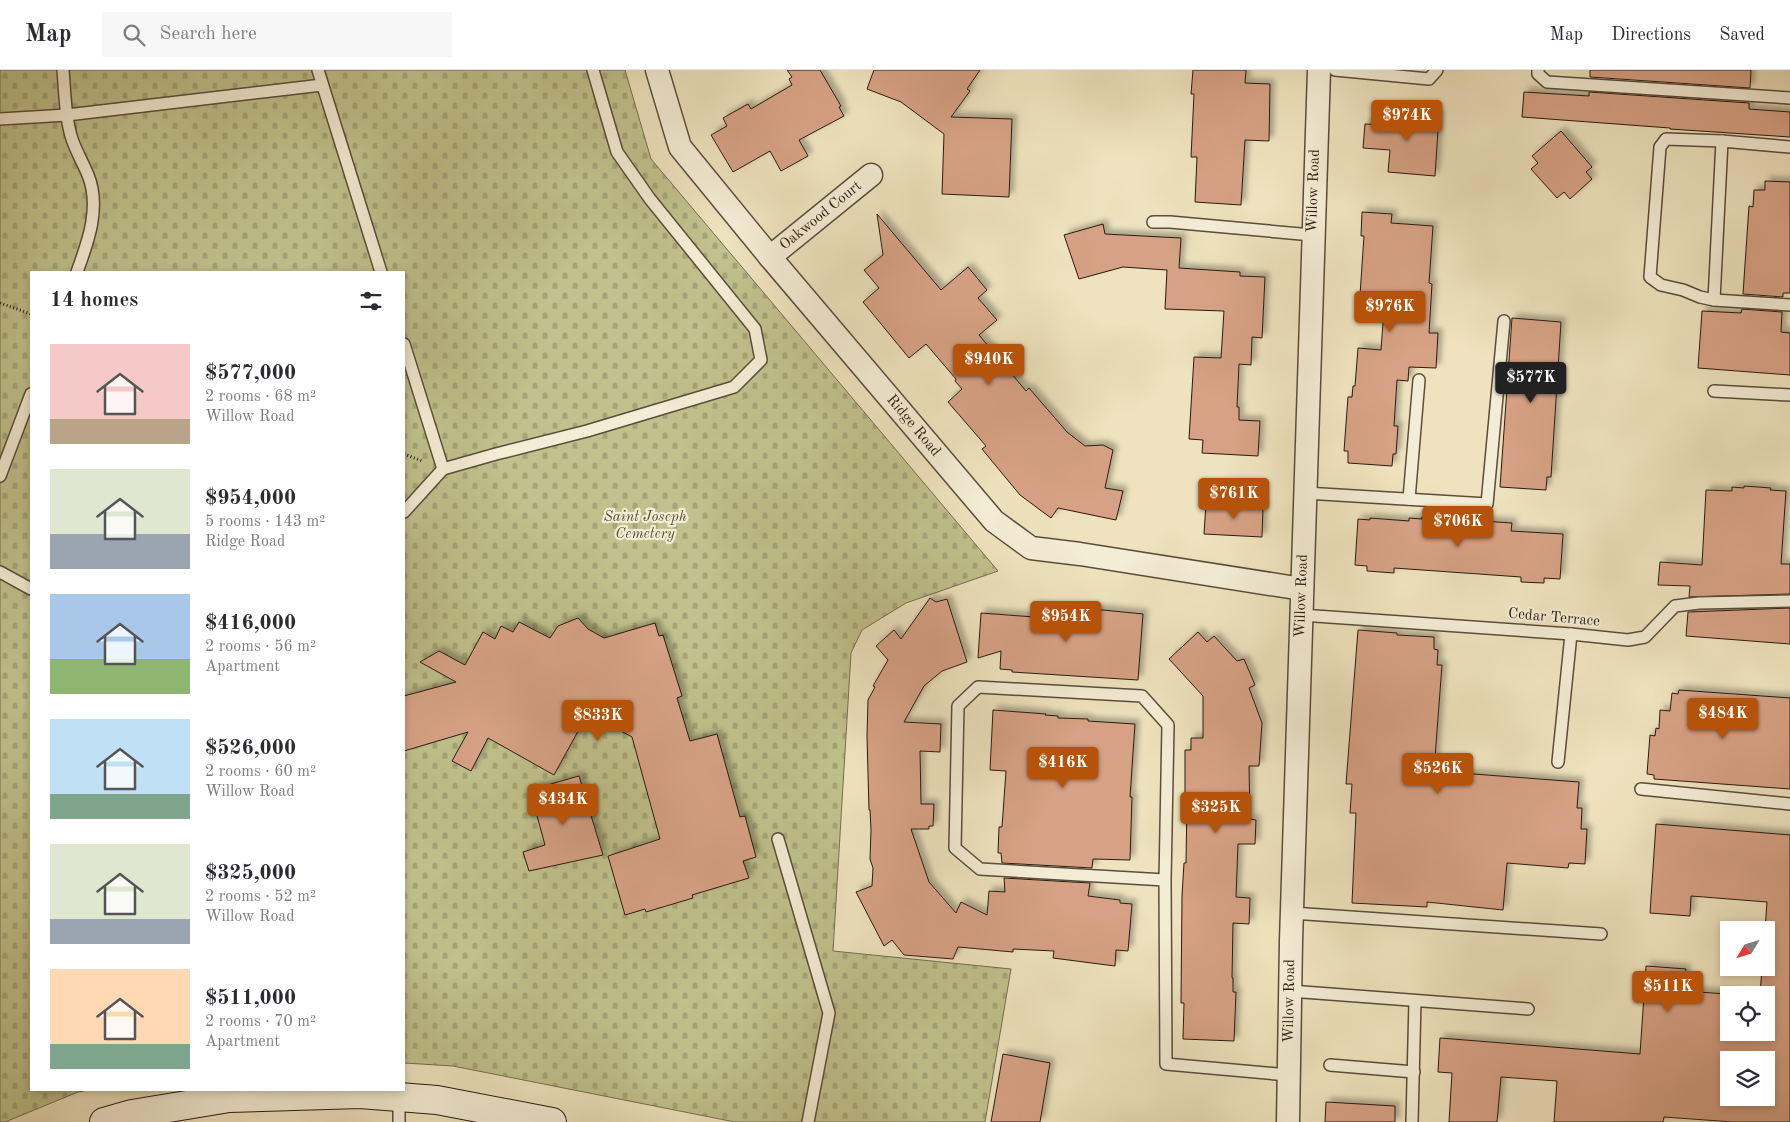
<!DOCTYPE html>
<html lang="en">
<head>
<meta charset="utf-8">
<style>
	body { margin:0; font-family:"Old Standard TT",serif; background:#f7f7f7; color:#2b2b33; height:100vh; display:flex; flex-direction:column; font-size:19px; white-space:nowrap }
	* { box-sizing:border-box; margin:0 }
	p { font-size:16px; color:#7c7c81 }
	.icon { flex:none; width:28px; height:28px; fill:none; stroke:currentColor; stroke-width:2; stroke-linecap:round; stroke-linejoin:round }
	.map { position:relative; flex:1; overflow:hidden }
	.sheet { position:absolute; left:30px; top:201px; width:375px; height:820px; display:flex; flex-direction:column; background:#fff; border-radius:0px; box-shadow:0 2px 8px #0003 }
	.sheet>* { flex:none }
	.needle { width:32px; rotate:232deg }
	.tools { position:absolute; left:1720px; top:851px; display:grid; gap:10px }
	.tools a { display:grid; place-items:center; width:55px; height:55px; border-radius:0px; background:#fff; box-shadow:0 2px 8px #0003; font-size:25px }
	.price { position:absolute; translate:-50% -42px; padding:0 11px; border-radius:5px; background:#b45309; color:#fff; font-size:16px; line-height:32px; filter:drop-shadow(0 1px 2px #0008) }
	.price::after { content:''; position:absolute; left:50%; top:30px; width:15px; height:11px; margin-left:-8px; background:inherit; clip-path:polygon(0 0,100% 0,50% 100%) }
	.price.active { background:#222; color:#fff }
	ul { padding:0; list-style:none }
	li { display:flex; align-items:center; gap:15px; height:125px; padding:0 20px }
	li span { display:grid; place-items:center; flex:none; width:140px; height:100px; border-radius:0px; color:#555 }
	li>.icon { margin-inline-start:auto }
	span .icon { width:60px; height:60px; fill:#fffc; stroke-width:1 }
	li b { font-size:21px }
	h2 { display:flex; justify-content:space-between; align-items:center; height:60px; padding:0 20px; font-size:21px }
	header { display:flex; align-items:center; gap:30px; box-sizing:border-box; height:70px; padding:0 25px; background:#fff; border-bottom:1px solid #e1e1e2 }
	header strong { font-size:24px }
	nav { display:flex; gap:28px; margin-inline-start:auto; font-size:18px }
	.search { width:350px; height:45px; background:#f7f7f7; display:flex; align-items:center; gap:12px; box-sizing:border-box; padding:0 18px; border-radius:0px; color:#7c7c81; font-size:19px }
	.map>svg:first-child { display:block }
	.cemetery { fill:url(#cemetery-stones); stroke:#756e4e }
	.building { fill:#d6a184; stroke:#2a1a0f; fill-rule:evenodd; filter:url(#shadow) }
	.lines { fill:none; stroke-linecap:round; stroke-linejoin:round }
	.lane-casing { stroke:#5b4c3b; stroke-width:14 }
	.street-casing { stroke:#5b4c3b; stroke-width:25 }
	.secondary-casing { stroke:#2a1a0f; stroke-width:30 }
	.path { stroke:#2a1a0f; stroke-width:3; stroke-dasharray:1 2.5; stroke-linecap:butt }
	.lane { stroke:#f4edd5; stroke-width:11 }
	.street { stroke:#f4edd5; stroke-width:22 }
	.secondary { stroke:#f4edd5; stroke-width:28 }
	.labels { text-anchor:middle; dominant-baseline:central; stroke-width:4.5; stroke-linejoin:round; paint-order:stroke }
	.street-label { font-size:15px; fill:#2a1a0f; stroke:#f4edd5 }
	.park-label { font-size:15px; font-style:italic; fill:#574c34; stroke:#f4edd5 }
</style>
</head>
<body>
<header>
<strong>Map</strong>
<div class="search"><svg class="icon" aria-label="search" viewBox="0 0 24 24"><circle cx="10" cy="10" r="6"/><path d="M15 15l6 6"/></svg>Search here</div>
<nav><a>Map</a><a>Directions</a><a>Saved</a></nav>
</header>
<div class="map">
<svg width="1790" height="1052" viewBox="0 0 1790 1052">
	<defs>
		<pattern id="cemetery-stones" width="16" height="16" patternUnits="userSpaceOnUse" patternTransform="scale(1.25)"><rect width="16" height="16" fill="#c0c18c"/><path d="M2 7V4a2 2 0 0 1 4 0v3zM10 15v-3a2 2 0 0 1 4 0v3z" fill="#a5a578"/></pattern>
		<filter id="shadow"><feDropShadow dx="4.5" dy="-4.5" stdDeviation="2.5" flood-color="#0004"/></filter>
	</defs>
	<rect width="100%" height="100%" fill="#eee3be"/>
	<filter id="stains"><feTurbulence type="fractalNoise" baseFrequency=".004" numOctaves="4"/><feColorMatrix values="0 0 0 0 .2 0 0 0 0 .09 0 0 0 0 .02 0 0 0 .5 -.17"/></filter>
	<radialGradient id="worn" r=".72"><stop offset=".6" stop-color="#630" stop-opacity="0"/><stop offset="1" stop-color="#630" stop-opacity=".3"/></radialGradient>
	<polygon class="cemetery" points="0,0 625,0 651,89 998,501 906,533 862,560 851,583 833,881 1011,899 985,1052 735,1052 453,996 404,993 404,202 31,202 31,1020 88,1020 78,1022 5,1052 0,1052"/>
	<g class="building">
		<polygon points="787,0 820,0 841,36 839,37 844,46 799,70 808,86 781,101 770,81 733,102 711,65 727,56 723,48 748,34 751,39 792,15 789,9 792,7"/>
		<polygon points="874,0 980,0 967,19 970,21 951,47 1012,49 1009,127 942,124 944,64 901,32 867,19"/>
		<polygon points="1193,0 1246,0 1245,13 1270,14 1269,71 1245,70 1241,135 1195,132 1197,87 1191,87 1194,24 1191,24"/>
		<polygon points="1590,0 1751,0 1750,18 1590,7"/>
		<polygon points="1524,22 1589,26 1589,22 1749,33 1749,39 1790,42 1790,67 1670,59 1670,58 1522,47"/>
		<polygon points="1393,41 1439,45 1435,106 1388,102 1390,80 1363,78 1365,54 1392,55"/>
		<polygon points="1561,61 1592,97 1586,102 1592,109 1570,129 1564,122 1557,128 1531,99 1538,93 1532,86"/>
		<polygon points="1765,111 1790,112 1790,223 1783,223 1783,227 1743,224 1749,136 1753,137 1754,120 1765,120"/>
		<polygon points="1362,142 1392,144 1391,153 1433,156 1429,213 1432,214 1429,263 1438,263 1436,298 1409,297 1408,311 1397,310 1394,356 1398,356 1396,384 1393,384 1392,396 1348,393 1348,381 1344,381 1348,327 1352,327 1353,316 1355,316 1358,278 1381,280 1385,226 1360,225 1364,166 1361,166"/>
		<polygon points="877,144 941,220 968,197 987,220 978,228 997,250 979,265 1026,321 1029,318 1067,362 1085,376 1103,375 1113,380 1105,418 1123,421 1116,450 1058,438 1051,448 1020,425 982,379 986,376 948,332 962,319 955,311 956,309 926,274 909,288 863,232 879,218 864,200 883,185"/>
		<polygon points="1103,154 1105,164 1181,168 1179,198 1240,202 1240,206 1265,207 1262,268 1252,267 1251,295 1239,294 1237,337 1239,337 1239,350 1260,351 1258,386 1202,383 1203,370 1189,369 1194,287 1221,288 1224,241 1165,239 1167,200 1123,197 1079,209 1064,165"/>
		<polygon points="1742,239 1782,242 1781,262 1790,263 1790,305 1698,298 1702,241 1741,243"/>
		<polygon points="1512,248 1561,252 1551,407 1547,407 1546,420 1500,417"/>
		<polygon points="1744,416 1771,418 1770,420 1786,421 1781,494 1790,494 1790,524 1689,527 1690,516 1658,515 1660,492 1702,495 1706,420 1732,421 1732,417 1744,418"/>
		<polygon points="1206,433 1263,437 1262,467 1204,464"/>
		<polygon points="1422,447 1512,453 1511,461 1563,464 1560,509 1544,508 1544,513 1521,512 1521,507 1394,498 1394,503 1367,501 1367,496 1355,495 1358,449 1370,450 1370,448 1409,451 1409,448 1422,449"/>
		<polygon points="930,528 936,532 947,529 967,592 942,601 924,616 904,652 941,654 940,682 920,681 921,734 934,734 933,756 929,756 929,759 911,759 929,812 956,843 961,832 987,845 989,821 1005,822 1004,808 1090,813 1088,826 1120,830 1120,833 1132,834 1128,881 1116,880 1115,896 1053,888 1054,881 1013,879 1013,882 958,877 953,889 904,885 892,870 884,876 856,822 872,816 873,798 870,789 871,760 870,740 869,740 867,666 868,630 875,617 873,616 888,590 876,576 894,560 901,569"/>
		<polygon points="1035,538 1093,544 1093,539 1143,544 1138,610 1012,602 1012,600 1000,599 1001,581 978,588 981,543 1034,547"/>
		<polygon points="1790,538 1790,574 1686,566 1688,542"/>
		<polygon points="578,548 588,559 604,568 655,553 659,566 663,565 682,626 677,628 690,671 717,664 740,747 745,746 756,787 743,791 749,808 692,825 693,828 646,842 645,839 625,845 608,786 660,769 632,667 588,643 554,705 488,668 471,701 452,691 468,662 404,681 404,626 456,612 420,592 439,581 465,595 483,562 495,569 501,556 513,562 519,552 550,568 558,556"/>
		<polygon points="1358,560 1397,563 1397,565 1434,567 1434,579 1438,580 1437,595 1442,595 1434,701 1579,712 1577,738 1582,738 1581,759 1587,759 1585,794 1569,793 1568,798 1507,793 1503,840 1427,832 1427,837 1352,833 1356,743 1350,743 1352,714 1346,714"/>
		<polygon points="1198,562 1207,572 1214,566 1237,591 1244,589 1255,615 1249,618 1262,653 1259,696 1249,696 1250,749 1256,750 1255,774 1238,774 1236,827 1250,828 1249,854 1233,853 1232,908 1233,908 1233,922 1236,922 1234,971 1183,969 1184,933 1181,933 1182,826 1184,793 1186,793 1187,728 1185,728 1185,680 1191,680 1191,668 1203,668 1203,626 1169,589"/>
		<polygon points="1679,620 1790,628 1790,719 1654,709 1654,705 1647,704 1650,665 1655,666 1656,658 1659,659 1660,640 1670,641 1672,623 1678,624"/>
		<polygon points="993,640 1046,644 1045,645 1058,646 1058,648 1088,649 1088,651 1135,654 1130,727 1132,727 1130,790 1093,789 1092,798 1002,793 1001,783 998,783 999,757 1002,757 1006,701 990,700"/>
		<polygon points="579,706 603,785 529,801 523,782 545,775 530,720"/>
		<path d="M1656 754 1790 765V1052H1733L1664 1047 1663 1052H1554L1557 1011 1501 1007 1497 1052H1449L1452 1003 1438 1002 1440 968 1640 984 1646 896 1686 899 1684 921 1740 925H1729V962H1766V925H1760L1762 898H1766V860H1765L1767 832 1691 826 1690 846 1650 843ZM1729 990H1766V1028H1729Z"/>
		<polygon points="1003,984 1050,993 1040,1052 991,1052"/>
		<polygon points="1326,1032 1395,1036 1395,1052 1325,1052"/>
	</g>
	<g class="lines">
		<defs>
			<g id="lane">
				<path d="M63 0C65 23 65 47 72 69 76 81 83 93 88 105 101 137 88 172 77 202"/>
				<polyline points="318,0 381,202"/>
				<polyline points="1335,0 1429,9 1437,0"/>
				<polyline points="1538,0 1538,4 1547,12 1790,28"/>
				<polyline points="0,49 67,45 322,15"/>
				<polyline points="1790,77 1722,71 1666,69 1660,77 1650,207 1661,215 1683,220 1700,227 1714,230 1790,235"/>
				<polyline points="1153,152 1170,152 1312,165"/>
				<polyline points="1714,230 1722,71"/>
				<polyline points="404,274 443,399"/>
				<polyline points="1714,321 1790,325"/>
				<polyline points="0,406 31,324"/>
				<polyline points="1305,423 1487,434 1504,251"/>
				<polyline points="1409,429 1419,310"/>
				<polyline points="404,442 443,399 496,384 587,361 734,317 761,290 755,259 650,129 617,82 593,0"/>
				<polyline points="0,502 31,519"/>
				<polyline points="1301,545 1571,564 1628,570 1645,567 1675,536 1699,533 1790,531"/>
				<polyline points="1558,692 1571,564"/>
				<polyline points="1641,719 1790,734"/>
				<polyline points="778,769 829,943 808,1052"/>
				<polyline points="1165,810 980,799 955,778 958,636 978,617 1142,626 1168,655 1165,810 1166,994 1288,1005"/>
				<polyline points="1292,843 1601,864"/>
				<polyline points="1290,921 1528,939"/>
				<polyline points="1330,995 1414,1002"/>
				<polyline points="399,1052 399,1027"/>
				<polyline points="1412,1052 1415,931"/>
			</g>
			<g id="street">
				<polyline points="657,0 680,77 770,187 994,451 1031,478 1080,484 1302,519"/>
				<polyline points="770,187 871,105"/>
				<polyline points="1288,1052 1291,871 1319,0"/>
			</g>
			<polyline id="secondary" points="104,1052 132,1044 229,1028 360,1024 437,1030 552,1052"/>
		</defs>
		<use href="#lane" class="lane-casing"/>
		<use href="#street" class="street-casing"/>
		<use href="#secondary" class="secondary-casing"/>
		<g class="path">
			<polyline points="0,233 31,244"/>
			<polyline points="404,384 422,391"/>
		</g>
		<use href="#lane" class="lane"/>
		<use href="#street" class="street"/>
		<use href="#secondary" class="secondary"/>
	</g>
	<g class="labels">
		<g class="street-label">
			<text transform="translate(1314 121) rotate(-88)">Willow Road</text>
			<text transform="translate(821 146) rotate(-39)">Oakwood Court</text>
			<text transform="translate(913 356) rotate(50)">Ridge Road</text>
			<text transform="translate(1302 526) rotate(-88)">Willow Road</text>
			<text transform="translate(1554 548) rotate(5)">Cedar Terrace</text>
			<text transform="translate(1290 931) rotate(-89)">Willow Road</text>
		</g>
		<g class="park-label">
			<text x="645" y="447">Saint Joseph<tspan x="645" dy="17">Cemetery</tspan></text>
		</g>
	</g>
	<rect width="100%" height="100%" filter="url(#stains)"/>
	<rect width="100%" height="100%" fill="url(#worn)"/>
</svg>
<div class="tools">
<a><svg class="needle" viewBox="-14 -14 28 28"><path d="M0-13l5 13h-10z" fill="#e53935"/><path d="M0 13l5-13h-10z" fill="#7c7c81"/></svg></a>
<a><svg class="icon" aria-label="locate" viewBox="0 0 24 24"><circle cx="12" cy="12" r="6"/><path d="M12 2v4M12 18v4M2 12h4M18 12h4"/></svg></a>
<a><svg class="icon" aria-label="layers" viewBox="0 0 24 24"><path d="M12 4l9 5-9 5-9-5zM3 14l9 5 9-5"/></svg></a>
</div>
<b class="price" style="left:1407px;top:72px">$974K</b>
<b class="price" style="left:1390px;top:263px">$976K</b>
<b class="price" style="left:989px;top:316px">$940K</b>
<b class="price active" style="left:1531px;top:334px">$577K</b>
<b class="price" style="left:1234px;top:450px">$761K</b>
<b class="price" style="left:1458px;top:478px">$706K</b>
<b class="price" style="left:1066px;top:573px">$954K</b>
<b class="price" style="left:1723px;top:670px">$484K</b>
<b class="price" style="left:598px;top:672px">$833K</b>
<b class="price" style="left:1063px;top:719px">$416K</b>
<b class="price" style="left:1438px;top:725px">$526K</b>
<b class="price" style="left:563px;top:756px">$434K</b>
<b class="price" style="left:1216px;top:764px">$325K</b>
<b class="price" style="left:1668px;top:943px">$511K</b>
<section class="sheet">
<h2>14 homes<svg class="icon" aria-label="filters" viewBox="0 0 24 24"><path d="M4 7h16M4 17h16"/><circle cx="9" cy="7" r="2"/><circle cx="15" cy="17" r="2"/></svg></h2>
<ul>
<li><span style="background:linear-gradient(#f6c9c9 75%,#b9a48a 0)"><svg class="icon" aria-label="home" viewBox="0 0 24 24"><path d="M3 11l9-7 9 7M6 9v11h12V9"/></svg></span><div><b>$577,000</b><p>2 rooms · 68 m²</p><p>Willow Road</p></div></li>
<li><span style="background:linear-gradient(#dfe7d0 65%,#9aa5b1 0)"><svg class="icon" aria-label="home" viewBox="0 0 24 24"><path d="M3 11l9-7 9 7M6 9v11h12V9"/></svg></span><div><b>$954,000</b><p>5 rooms · 143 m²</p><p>Ridge Road</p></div></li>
<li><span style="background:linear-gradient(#a9c7e8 65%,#8fb573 0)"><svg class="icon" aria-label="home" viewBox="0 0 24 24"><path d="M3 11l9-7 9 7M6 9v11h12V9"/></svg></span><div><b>$416,000</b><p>2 rooms · 56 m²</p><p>Apartment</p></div></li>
<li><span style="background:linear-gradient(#bfe0f5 75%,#7fa58c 0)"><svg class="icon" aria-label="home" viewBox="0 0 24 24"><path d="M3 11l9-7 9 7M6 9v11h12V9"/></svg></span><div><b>$526,000</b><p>2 rooms · 60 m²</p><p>Willow Road</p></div></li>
<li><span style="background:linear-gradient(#dfe7d0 75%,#9aa5b1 0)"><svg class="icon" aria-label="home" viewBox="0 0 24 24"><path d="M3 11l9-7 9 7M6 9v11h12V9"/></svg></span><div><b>$325,000</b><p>2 rooms · 52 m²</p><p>Willow Road</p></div></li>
<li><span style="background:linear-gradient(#ffd9b3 75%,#7fa58c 0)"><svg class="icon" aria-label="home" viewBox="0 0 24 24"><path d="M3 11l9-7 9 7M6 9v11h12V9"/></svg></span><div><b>$511,000</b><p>2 rooms · 70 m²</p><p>Apartment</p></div></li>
</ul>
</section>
</div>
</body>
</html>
